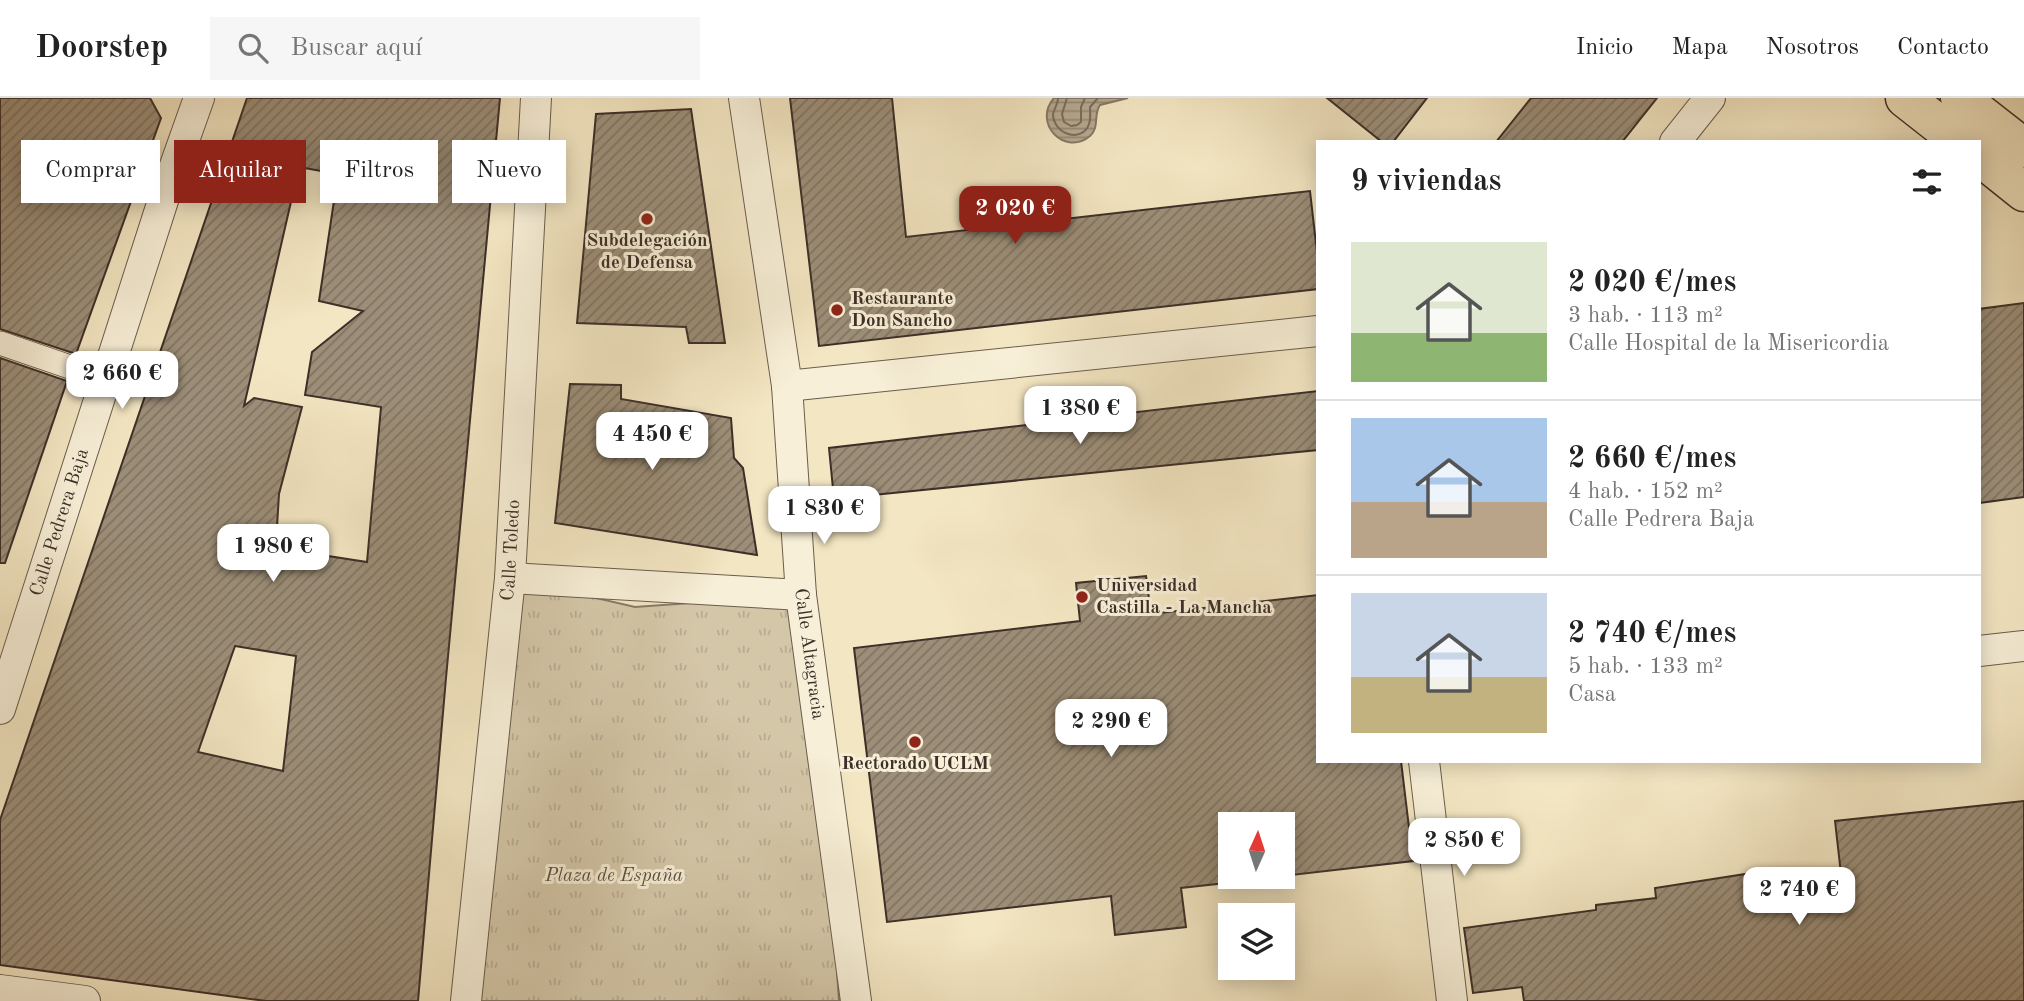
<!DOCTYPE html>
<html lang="es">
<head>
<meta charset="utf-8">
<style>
	body { margin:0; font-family:"Old Standard TT",serif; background:#f6f6f6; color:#222; height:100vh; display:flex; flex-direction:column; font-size:26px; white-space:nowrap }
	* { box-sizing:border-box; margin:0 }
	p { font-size:23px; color:#767676 }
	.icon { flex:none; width:38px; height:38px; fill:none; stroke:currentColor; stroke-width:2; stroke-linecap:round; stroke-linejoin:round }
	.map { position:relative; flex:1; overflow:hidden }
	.panel { position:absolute; left:1316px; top:42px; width:665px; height:623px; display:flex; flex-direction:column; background:#fff; border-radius:0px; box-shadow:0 4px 18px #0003 }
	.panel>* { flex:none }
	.banner { position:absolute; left:21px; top:42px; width:665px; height:63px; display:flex; gap:14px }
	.needle { width:46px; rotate:3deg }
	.tools { position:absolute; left:1218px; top:714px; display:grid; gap:14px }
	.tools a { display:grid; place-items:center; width:77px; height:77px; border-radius:0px; background:#fff; box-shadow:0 4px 18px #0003; font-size:35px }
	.price { position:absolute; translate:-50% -60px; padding:0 16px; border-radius:14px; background:#fff; color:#222; font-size:23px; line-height:46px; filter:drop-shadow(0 2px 4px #0008) }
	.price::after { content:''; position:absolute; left:50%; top:42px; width:21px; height:16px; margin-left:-10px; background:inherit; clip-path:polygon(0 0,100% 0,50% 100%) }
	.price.on { background:#8f2418; color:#fff }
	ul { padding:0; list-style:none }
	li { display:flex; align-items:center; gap:21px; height:175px; padding:0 35px }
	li+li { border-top:2px solid #e0e0e0 }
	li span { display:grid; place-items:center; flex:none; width:196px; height:140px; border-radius:0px; color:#555 }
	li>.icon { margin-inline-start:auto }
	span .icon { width:84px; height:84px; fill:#fffc; stroke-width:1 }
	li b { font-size:30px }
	h2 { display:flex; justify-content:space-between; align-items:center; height:84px; padding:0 35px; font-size:30px }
	.chip { padding:0 24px; border-radius:0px; background:#fff; box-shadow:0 4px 18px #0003; font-size:24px; line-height:63px }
	.chip.on { background:#8f2418; color:#fff }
	header { display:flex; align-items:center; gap:42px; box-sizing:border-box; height:98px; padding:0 35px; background:#fff; border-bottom:2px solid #e0e0e0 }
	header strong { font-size:33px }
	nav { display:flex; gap:38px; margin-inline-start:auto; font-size:24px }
	.search { width:490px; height:63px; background:#f6f6f6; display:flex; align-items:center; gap:18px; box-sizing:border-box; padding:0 24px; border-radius:0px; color:#767676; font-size:26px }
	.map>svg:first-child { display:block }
	.grass { fill:url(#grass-tufts); stroke:#887b68; stroke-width:2 }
	.water { fill:url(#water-rules); stroke:#857865; stroke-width:2 }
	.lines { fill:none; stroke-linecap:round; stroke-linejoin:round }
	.shore { stroke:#796c5b; stroke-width:2 }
	.building { fill:url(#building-hatch); stroke:#3d2f28; stroke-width:2; fill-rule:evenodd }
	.pedestrian-casing { stroke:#6a5d4e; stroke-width:25 }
	.minor-casing { stroke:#6a5d4e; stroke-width:32 }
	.trunk-casing { stroke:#3d2f28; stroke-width:41 }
	.pedestrian { stroke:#f7efd7; stroke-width:23 }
	.minor { stroke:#f7efd7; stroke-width:30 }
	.trunk { stroke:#f3e6c2; stroke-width:38 }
	.poi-dot { fill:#8f2418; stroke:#f7efd7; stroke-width:2.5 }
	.labels { text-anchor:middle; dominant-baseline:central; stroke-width:6; stroke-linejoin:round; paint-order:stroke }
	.poi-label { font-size:19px; font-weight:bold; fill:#3d2f28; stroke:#f7efd7 }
	.street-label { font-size:19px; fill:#3d2f28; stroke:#f7efd7 }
	.park-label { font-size:19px; font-style:italic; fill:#5b4d42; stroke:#f7efd7 }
</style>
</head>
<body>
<header>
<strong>Doorstep</strong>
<div class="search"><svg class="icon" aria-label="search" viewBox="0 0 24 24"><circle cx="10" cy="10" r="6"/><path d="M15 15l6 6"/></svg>Buscar aquí</div>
<nav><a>Inicio</a><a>Mapa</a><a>Nosotros</a><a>Contacto</a></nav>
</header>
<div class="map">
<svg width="2024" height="903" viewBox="0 0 2024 903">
	<defs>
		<pattern id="grass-tufts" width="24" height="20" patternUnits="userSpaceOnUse" patternTransform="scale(1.75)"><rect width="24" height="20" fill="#d4c7a8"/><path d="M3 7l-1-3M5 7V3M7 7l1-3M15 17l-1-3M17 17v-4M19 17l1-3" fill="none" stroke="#b7ab91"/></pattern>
		<pattern id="water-rules" width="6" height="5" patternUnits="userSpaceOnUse" patternTransform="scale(1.75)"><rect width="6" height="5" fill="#b5a88e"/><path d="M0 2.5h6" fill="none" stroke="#948974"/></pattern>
		<pattern id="building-hatch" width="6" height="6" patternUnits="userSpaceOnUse" patternTransform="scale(1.75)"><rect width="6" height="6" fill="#9c8e78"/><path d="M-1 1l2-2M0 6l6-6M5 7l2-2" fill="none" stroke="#807462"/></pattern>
	</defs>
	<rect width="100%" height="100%" fill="#f3e6c2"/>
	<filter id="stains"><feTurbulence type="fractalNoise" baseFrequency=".00286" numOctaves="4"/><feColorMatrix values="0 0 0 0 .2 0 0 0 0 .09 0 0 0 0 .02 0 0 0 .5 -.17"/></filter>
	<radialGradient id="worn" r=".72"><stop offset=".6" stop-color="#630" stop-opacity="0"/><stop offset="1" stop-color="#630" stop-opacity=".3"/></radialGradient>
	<polygon class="grass" points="510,480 635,509 801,497 823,659 839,903 480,903"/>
	<path class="water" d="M1054 0H1128L1100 7C1093 17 1100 29 1090 38 1065 59 1032 25 1054 0Z"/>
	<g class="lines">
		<g class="shore">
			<path d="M1058 0C1058 6 1054 11 1053 16 1053 36 1082 46 1089 26 1091 21 1090 15 1090 9L1098 0"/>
			<polyline points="1067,0 1062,16 1064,24 1071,28 1077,27 1081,24 1081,9 1085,0"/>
		</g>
	</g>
	<g class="building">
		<polygon points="0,0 150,0 161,20 76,256 0,231"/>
		<path d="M247 0H500L446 580 418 903H266L0 867V722ZM299 69 338 76 319 203 363 213 312 254 305 297 381 309 367 464 270 449 277 429 279 396 302 309 254 300 244 308ZM235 548 296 558 283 673 198 654Z"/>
		<polygon points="790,0 892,0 906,139 1310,93 1318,163 1318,191 819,248"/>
		<polygon points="1327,0 1427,0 1393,44 1382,44"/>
		<polygon points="1531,0 1657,0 1622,44 1496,44"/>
		<polygon points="691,11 725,245 689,245 686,229 577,225 596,16"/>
		<polygon points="2024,205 2024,399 1979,405 1979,211"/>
		<polygon points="0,260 67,283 5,465 0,465"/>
		<polygon points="570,286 621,287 621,301 731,320 734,360 743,370 757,457 555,425"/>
		<polygon points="1318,293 1318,352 834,401 829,350"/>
		<polygon points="1146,478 1151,516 1318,497 1318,663 1401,663 1413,763 1283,778 1283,726 1230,726 1230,779 1281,779 1181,790 1186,829 1115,837 1111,798 887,824 854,550 1080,523 1076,485"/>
		<polygon points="2024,703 2024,903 1524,903 1522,889 1473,895 1464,830 1596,812 1596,807 1656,800 1655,790 1752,775 1754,788 1841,776 1835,723"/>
	</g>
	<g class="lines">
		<defs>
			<polyline id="pedestrian" points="0,245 105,281"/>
			<g id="minor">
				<path id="s1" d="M744 0 787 288 801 497 856 903"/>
				<polyline points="1675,44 1710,0"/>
				<polyline points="787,288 1318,233"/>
				<polyline points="510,480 801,497"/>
				<polyline points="1979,553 2024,548"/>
				<path id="s2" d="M0 611 167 90 199 0"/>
				<polyline points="1424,663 1452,903"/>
				<polyline points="0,892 85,903"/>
				<path id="s3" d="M466 903 510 480 536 0"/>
			</g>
			<g id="trunk">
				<polyline points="1905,0 1961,44"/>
				<polyline points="1960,0 2024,50"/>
				<polyline points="1979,58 2024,94"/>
			</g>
		</defs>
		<use href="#pedestrian" class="pedestrian-casing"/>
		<use href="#minor" class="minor-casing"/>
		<use href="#trunk" class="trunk-casing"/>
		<use href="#pedestrian" class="pedestrian"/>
		<use href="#minor" class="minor"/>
		<use href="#trunk" class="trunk"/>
	</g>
	<g class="poi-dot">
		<circle cx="647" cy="121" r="7"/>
		<circle cx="837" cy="212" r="7"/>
		<circle cx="1082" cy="499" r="7"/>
		<circle cx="915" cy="644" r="7"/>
	</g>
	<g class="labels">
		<g class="poi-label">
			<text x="647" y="143">Subdelegación<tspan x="647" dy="22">de Defensa</tspan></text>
			<text x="851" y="201" text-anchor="start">Restaurante<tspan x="851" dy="22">Don Sancho</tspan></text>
			<text x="1096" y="488" text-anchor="start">Universidad<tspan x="1096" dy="22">Castilla - La Mancha</tspan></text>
			<text x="915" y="666">Rectorado UCLM</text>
		</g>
		<g class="street-label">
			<text stroke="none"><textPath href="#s2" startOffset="196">Calle Pedrera Baja</textPath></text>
			<text stroke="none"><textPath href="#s3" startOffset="453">Calle Toledo</textPath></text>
			<text stroke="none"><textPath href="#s1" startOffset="560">Calle Altagracia</textPath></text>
		</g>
		<g class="park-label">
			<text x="614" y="778">Plaza de España</text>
		</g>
	</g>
	<rect width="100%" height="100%" filter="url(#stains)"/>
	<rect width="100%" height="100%" fill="url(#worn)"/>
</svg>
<div class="tools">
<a><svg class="needle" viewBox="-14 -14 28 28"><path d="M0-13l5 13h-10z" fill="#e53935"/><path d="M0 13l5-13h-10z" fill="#767676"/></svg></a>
<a><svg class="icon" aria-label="layers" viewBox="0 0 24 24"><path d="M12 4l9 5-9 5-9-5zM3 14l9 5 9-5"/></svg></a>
</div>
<b class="price on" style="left:1015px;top:148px">2 020 €</b>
<b class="price" style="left:122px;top:313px">2 660 €</b>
<b class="price" style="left:1080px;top:348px">1 380 €</b>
<b class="price" style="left:652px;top:374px">4 450 €</b>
<b class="price" style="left:824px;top:448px">1 830 €</b>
<b class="price" style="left:273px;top:486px">1 980 €</b>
<b class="price" style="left:1111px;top:661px">2 290 €</b>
<b class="price" style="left:1464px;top:780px">2 850 €</b>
<b class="price" style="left:1799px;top:829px">2 740 €</b>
<div class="banner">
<a class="chip">Comprar</a>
<a class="chip on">Alquilar</a>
<a class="chip">Filtros</a>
<a class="chip">Nuevo</a>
</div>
<section class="panel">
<h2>9 viviendas<svg class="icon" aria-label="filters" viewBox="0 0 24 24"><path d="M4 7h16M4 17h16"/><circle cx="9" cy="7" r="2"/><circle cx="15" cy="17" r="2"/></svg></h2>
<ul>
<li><span style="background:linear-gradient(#dfe7d0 65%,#8fb573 0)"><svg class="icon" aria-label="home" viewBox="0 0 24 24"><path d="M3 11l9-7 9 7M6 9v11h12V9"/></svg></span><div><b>2 020 €/mes</b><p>3 hab. · 113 m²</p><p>Calle Hospital de la Misericordia</p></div></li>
<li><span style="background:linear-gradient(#a9c7e8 60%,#b9a48a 0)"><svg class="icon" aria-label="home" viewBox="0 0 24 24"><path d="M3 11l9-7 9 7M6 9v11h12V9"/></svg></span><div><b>2 660 €/mes</b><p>4 hab. · 152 m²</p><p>Calle Pedrera Baja</p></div></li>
<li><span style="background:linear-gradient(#c9d6e8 60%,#c2b280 0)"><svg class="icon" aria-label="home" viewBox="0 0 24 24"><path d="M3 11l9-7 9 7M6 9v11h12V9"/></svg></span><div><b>2 740 €/mes</b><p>5 hab. · 133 m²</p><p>Casa</p></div></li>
</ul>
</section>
</div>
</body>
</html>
